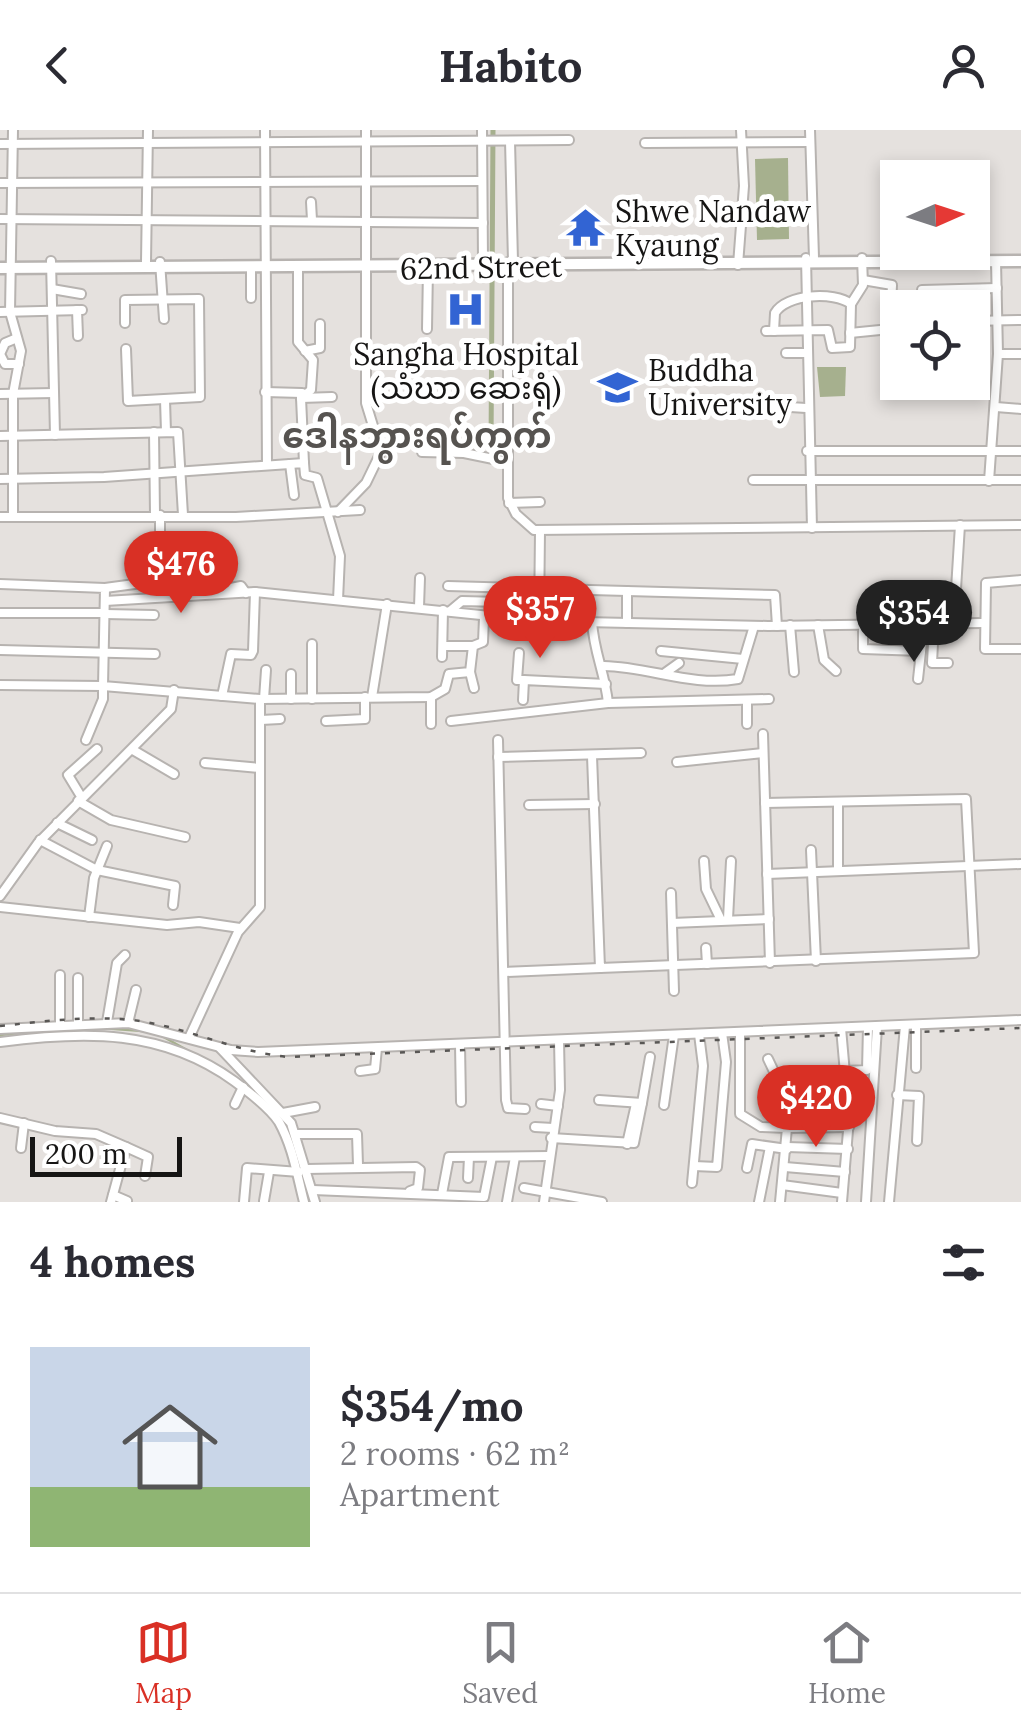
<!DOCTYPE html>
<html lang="en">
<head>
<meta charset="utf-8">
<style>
	body { margin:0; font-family:Lora,"Noto Sans Myanmar",serif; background:#f2f2f3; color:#2b2b33; height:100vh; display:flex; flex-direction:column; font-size:38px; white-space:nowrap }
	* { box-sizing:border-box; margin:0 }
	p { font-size:32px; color:#7c7c81 }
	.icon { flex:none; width:55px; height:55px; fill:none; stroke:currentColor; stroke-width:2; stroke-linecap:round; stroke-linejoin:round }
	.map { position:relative; height:1072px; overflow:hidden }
	.side { display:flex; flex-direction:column; background:#fff; flex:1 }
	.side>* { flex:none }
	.needle { width:65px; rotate:87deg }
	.buttons { position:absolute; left:880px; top:30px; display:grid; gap:20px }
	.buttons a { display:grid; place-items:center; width:110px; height:110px; border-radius:0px; background:#fff; box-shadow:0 5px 15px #0003; font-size:50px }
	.scale { position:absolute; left:30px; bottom:25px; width:152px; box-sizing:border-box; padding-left:10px; border:5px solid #161514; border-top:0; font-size:28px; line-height:35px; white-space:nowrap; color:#161514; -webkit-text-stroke:8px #fff; paint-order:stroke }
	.price { position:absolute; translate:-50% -85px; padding:0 22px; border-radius:35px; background:#d93025; color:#fff; font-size:32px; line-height:65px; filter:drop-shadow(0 2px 5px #0008) }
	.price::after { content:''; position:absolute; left:50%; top:60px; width:30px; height:22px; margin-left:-15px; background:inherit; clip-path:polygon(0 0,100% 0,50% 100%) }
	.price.selected { background:#222; color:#fff }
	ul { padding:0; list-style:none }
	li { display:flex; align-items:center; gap:30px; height:250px; padding:0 30px }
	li+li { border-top:2px solid #e1e1e2 }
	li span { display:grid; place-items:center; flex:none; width:280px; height:200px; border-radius:0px; color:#555 }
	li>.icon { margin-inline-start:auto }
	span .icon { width:120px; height:120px; fill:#fffc; stroke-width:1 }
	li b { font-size:42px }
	h2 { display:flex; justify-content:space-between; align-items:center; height:120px; padding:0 30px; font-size:42px }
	header { display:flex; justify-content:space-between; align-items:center; height:130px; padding:0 30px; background:#fff; font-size:45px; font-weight:700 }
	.tabs { display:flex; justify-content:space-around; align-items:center; height:140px; border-top:2px solid #e1e1e2; background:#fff; font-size:28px; color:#7c7c81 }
	.tabs a { display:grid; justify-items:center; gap:5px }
	.tabs .selected { color:#d93025 }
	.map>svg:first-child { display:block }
	.water { fill:#a6b08e }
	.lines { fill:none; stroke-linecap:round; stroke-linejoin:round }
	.stream { stroke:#a6b08e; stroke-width:2.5 }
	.canal { stroke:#a6b08e; stroke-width:5 }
	.minor-casing { stroke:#b7b3b0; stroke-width:12 }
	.major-casing { stroke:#b7b3b0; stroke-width:15 }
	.minor { stroke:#fff; stroke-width:8 }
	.major { stroke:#fff; stroke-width:10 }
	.rail { stroke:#595755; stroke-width:2.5; stroke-dasharray:5 10; stroke-linecap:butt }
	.labels { text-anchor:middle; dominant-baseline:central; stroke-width:10; stroke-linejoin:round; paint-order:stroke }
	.poi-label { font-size:30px; fill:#161514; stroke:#fff; text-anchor:start }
	.street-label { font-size:30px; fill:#161514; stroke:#fff }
	.quarter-label { font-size:35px; font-weight:bold; fill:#565350; stroke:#fff }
</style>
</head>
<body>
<header><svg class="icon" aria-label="back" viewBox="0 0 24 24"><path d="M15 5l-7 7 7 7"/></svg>Habito<svg class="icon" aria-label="person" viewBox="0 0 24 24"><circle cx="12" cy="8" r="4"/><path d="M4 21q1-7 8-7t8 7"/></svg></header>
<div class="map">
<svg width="1021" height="1072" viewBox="0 0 1021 1072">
	<rect width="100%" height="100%" fill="#e5e1de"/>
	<g class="water">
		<polygon points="788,28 789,109 757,110 755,29"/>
		<polygon points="817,237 846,237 845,266 820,267"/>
	</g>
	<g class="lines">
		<g class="stream">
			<polyline points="101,898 143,901"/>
			<polyline points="0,905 38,901"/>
			<polyline points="160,905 223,940"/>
			<polyline points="301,1042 309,1072"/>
		</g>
		<polyline class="canal" points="491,318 493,0"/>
		<defs>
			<g id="minor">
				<polyline points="13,0 10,182 21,221 13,264 13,386"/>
				<polyline points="265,0 267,335"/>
				<polyline points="482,0 483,131"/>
				<polyline points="810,0 814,128"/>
				<polyline points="510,11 513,131"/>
				<polyline points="645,13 810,12"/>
				<polyline points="0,14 569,10"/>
				<polyline points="0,53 482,51"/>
				<polyline points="311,72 312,90"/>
				<polyline points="0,89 483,93"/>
				<polyline points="806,128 812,398"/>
				<polyline points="51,131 55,305"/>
				<polyline points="146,132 148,0"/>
				<polyline points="160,132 164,189"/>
				<polyline points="508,132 508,368 516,384 534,400 1021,395"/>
				<polyline points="298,135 298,212 313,230 311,260 301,268 304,333"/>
				<polyline points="738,135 744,56 741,0"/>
				<polyline points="52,159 81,164"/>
				<polyline points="922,160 997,158"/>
				<polyline points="251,168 251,137"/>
				<polyline points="77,180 78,206"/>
				<polyline points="0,182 82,180"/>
				<polyline points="972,191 1021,190"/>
				<polyline points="125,193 125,170 199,169 200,267 128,271 126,219"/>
				<polyline points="427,199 428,138"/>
				<polyline points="766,201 828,200 832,218 850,217 851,174 863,155 862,128"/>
				<path d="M774 201 775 183C786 164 834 161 851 174"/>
				<polyline points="850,203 890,199 892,155 863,150"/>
				<polyline points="17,208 5,213 0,224 5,234 19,234"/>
				<polyline points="305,221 320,218 320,194"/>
				<polyline points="786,223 807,223"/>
				<polyline points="998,224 1021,224"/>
				<polyline points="265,262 302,263"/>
				<polyline points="0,264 54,263"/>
				<polyline points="301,268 332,267"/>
				<polyline points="165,270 166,302"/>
				<polyline points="757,275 806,278"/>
				<polyline points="996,277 1021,279"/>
				<polyline points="154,302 155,385"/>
				<polyline points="0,306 178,302 183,385"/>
				<polyline points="304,313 331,313"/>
				<polyline points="807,321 1021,321"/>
				<polyline points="422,322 464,323 508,332"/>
				<polyline points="290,334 294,365"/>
				<polyline points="0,349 104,347 304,333 305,345 317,348 340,426 338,470"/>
				<polyline points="753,350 1021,350"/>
				<polyline points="989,351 998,224 996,131"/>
				<polyline points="509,373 540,372"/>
				<polyline points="338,382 366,353 381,322 366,273 366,0"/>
				<polyline points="0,387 236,387 360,380"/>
				<polyline points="160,415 160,385"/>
				<polyline points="1021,450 986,453 985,519 1021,519"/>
				<polyline points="0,454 105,458 103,556 260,569 431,567 445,559 449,544 470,542 473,516 483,512 484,488"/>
				<polyline points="448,456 775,465 777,496"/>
				<polyline points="105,458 157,451 163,461 203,454 210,462 241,456 246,463"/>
				<polyline points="627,461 627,493"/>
				<polyline points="105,471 255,462 539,491 768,496 983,493"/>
				<polyline points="419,477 420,448"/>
				<polyline points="450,481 462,471 540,473"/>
				<polyline points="0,483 105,483"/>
				<polyline points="105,484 154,485"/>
				<polyline points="539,491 540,401"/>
				<path d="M592 492C594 523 605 543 608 573"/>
				<polyline points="934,494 932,533 948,533"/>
				<polyline points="790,495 794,542"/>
				<polyline points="818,495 824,530 836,541"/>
				<polyline points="443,516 473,516"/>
				<polyline points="0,520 155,524"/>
				<polyline points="661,521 743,529"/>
				<polyline points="921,521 863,519 863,482 873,478 955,475 960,395"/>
				<polyline points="519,523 517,550 523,550"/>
				<polyline points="442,527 443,480"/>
				<path d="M604 536C650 537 692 557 738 549L754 496"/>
				<polyline points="470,542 474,558"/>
				<polyline points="665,543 679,533"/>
				<polyline points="918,549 924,494"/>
				<polyline points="0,555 103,556 103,569 86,610"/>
				<polyline points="222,566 231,524 251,525 253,521 255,462"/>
				<polyline points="372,567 387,474"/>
				<polyline points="264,569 266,540"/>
				<polyline points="291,569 291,544"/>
				<polyline points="312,569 312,514"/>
				<polyline points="523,570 524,550 606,554"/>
				<polyline points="261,590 280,589"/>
				<polyline points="326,591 365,589 365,567"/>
				<polyline points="451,591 608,573 769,569"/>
				<polyline points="431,594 431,567"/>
				<polyline points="747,594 747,570"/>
				<polyline points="763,604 770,833"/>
				<polyline points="498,610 506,970 508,978 525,979"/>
				<polyline points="133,620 174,644"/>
				<polyline points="592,626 600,838 974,823 966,669 765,673"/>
				<polyline points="498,627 641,623"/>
				<polyline points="677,632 763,623"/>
				<polyline points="205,633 260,638"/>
				<polyline points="82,668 68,645 97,619"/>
				<polyline points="78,671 111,690 185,707"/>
				<polyline points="529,675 595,674"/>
				<polyline points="57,693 92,710"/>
				<polyline points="40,710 97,740 175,756 173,775"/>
				<polyline points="811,720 816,831"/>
				<polyline points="704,731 706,759 720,788"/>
				<polyline points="838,741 838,673"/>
				<polyline points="767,744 1021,734"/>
				<polyline points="671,763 674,861"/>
				<polyline points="0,766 38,713 171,579 174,560"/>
				<polyline points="0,777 167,795 199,792 240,798"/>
				<polyline points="89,787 94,748 107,716"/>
				<polyline points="728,789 731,731"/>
				<polyline points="672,793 769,789"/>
				<polyline points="706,818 707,834"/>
				<polyline points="505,842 600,838"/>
				<polyline points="78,892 78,848"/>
				<polyline points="107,892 117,833 125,825"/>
				<polyline points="128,893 136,860"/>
				<polyline points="60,894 60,845"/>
				<polyline points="841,898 849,989 842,1072"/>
				<polyline points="0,899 128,893 231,920 258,922 1021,890"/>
				<polyline points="740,903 740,984 761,997 787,998 780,1072"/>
				<polyline points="189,908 238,802 260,777 260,569"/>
				<path d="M0 912C85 901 162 899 234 951 249 962 269 977 279 992 293 1017 297 1045 304 1072"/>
				<polyline points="460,915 461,972"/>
				<polyline points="220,918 291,993 315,1072"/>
				<polyline points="768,929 787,969 787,998"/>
				<polyline points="916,938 916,895"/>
				<polyline points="360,941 375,939 377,918"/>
				<polyline points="845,941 867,940 868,897"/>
				<polyline points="897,965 919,966 917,1011"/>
				<polyline points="599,970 642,973 650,927"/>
				<polyline points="798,972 848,971"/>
				<polyline points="235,974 243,957"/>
				<polyline points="541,974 558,976"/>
				<polyline points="664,975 674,905"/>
				<polyline points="283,983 315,977"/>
				<polyline points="0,988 55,1001 96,1004 126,1017 111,1072"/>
				<polyline points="535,997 553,998"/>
				<polyline points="788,998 849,997"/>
				<polyline points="297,1004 357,1004 358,1035"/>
				<polyline points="551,1008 634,1013 642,973"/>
				<polyline points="627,1014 636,974"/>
				<polyline points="126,1017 148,1027 145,1046"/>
				<polyline points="787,1017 848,1019"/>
				<polyline points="21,1018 24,993"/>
				<polyline points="694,1036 717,1037 726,932 722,903"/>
				<polyline points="785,1037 845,1042"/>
				<polyline points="747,1038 752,1014 787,1019"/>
				<polyline points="307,1039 416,1037 420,1040 418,1058 410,1061"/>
				<polyline points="468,1048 469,1027"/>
				<polyline points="692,1053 703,936 699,904"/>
				<polyline points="782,1055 842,1063"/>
				<polyline points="524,1058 602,1072"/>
				<polyline points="313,1060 484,1067 492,1027"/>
				<polyline points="442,1064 449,1027 549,1026"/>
				<polyline points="113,1065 127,1071"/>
				<polyline points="264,1071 269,1042"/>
				<polyline points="244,1072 247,1038 299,1042"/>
				<polyline points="507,1072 515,1027"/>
				<polyline points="544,1072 560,960 559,910"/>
				<polyline points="759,1072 770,1017"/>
				<polyline points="866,1072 877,897"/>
				<polyline points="889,1072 905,896"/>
			</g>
			<polyline id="major" points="0,138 1021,131"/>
		</defs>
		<use href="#minor" class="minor-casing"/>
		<use href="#major" class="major-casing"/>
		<use href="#minor" class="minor"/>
		<use href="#major" class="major"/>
		<path class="rail" d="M0 896C48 891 98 884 146 892 195 901 238 922 288 927L1021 898"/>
	</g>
	<defs>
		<symbol id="temple-bare" viewBox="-9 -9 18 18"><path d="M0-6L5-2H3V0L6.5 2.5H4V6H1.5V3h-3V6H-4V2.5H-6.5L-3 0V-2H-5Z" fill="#3264d3" stroke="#fff" stroke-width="2.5" paint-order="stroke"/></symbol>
		<symbol id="hospital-bare" viewBox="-9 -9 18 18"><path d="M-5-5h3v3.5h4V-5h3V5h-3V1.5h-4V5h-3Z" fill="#3264d3" stroke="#fff" stroke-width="2.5" paint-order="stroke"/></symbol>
		<symbol id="university-bare" viewBox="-9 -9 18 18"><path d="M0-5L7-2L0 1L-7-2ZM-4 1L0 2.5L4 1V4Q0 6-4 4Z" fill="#3264d3" stroke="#fff" stroke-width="2.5" paint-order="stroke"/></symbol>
	</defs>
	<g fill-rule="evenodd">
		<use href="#temple-bare" x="558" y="70" width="55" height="55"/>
		<use href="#hospital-bare" x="438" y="152" width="55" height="55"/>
		<use href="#university-bare" x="590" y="230" width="55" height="55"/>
	</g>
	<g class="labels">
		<g class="poi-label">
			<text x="615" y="81">Shwe Nandaw<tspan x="615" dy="34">Kyaung</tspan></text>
			<text x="466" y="224" text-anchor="middle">Sangha Hospital<tspan x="466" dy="34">(သံဃာ ဆေးရုံ)</tspan></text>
			<text x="648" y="240">Buddha<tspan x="648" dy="34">University</tspan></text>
		</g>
		<g class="street-label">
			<text transform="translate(481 137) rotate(-1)">62nd Street</text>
		</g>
		<g class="quarter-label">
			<text x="417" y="305">ဒေါနဘွားရပ်ကွက်</text>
		</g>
	</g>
</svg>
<div class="buttons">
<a><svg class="needle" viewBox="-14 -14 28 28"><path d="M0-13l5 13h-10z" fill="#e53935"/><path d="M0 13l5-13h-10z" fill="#7c7c81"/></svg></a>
<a><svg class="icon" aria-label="locate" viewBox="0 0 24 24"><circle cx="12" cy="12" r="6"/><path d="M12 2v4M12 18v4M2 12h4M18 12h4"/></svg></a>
</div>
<div class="scale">200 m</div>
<b class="price" style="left:181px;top:486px">$476</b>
<b class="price" style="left:540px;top:531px">$357</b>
<b class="price selected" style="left:914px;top:535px">$354</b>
<b class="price" style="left:816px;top:1020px">$420</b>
</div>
<section class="side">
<h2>4 homes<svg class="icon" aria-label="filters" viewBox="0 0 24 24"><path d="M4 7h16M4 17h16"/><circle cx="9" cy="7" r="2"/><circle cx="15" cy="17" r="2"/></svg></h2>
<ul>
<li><span style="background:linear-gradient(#c9d6e8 70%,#8fb573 0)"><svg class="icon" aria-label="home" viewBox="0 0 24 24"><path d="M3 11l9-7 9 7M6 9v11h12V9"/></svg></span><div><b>$354/mo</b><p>2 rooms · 62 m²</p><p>Apartment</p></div></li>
</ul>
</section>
<nav class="tabs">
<a class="selected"><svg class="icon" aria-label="map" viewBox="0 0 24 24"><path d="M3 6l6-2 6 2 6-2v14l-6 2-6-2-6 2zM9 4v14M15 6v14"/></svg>Map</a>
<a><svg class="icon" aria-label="saved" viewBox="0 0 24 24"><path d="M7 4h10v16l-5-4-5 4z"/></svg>Saved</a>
<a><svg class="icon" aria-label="home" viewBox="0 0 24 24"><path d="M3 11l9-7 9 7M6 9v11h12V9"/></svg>Home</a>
</nav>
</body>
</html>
